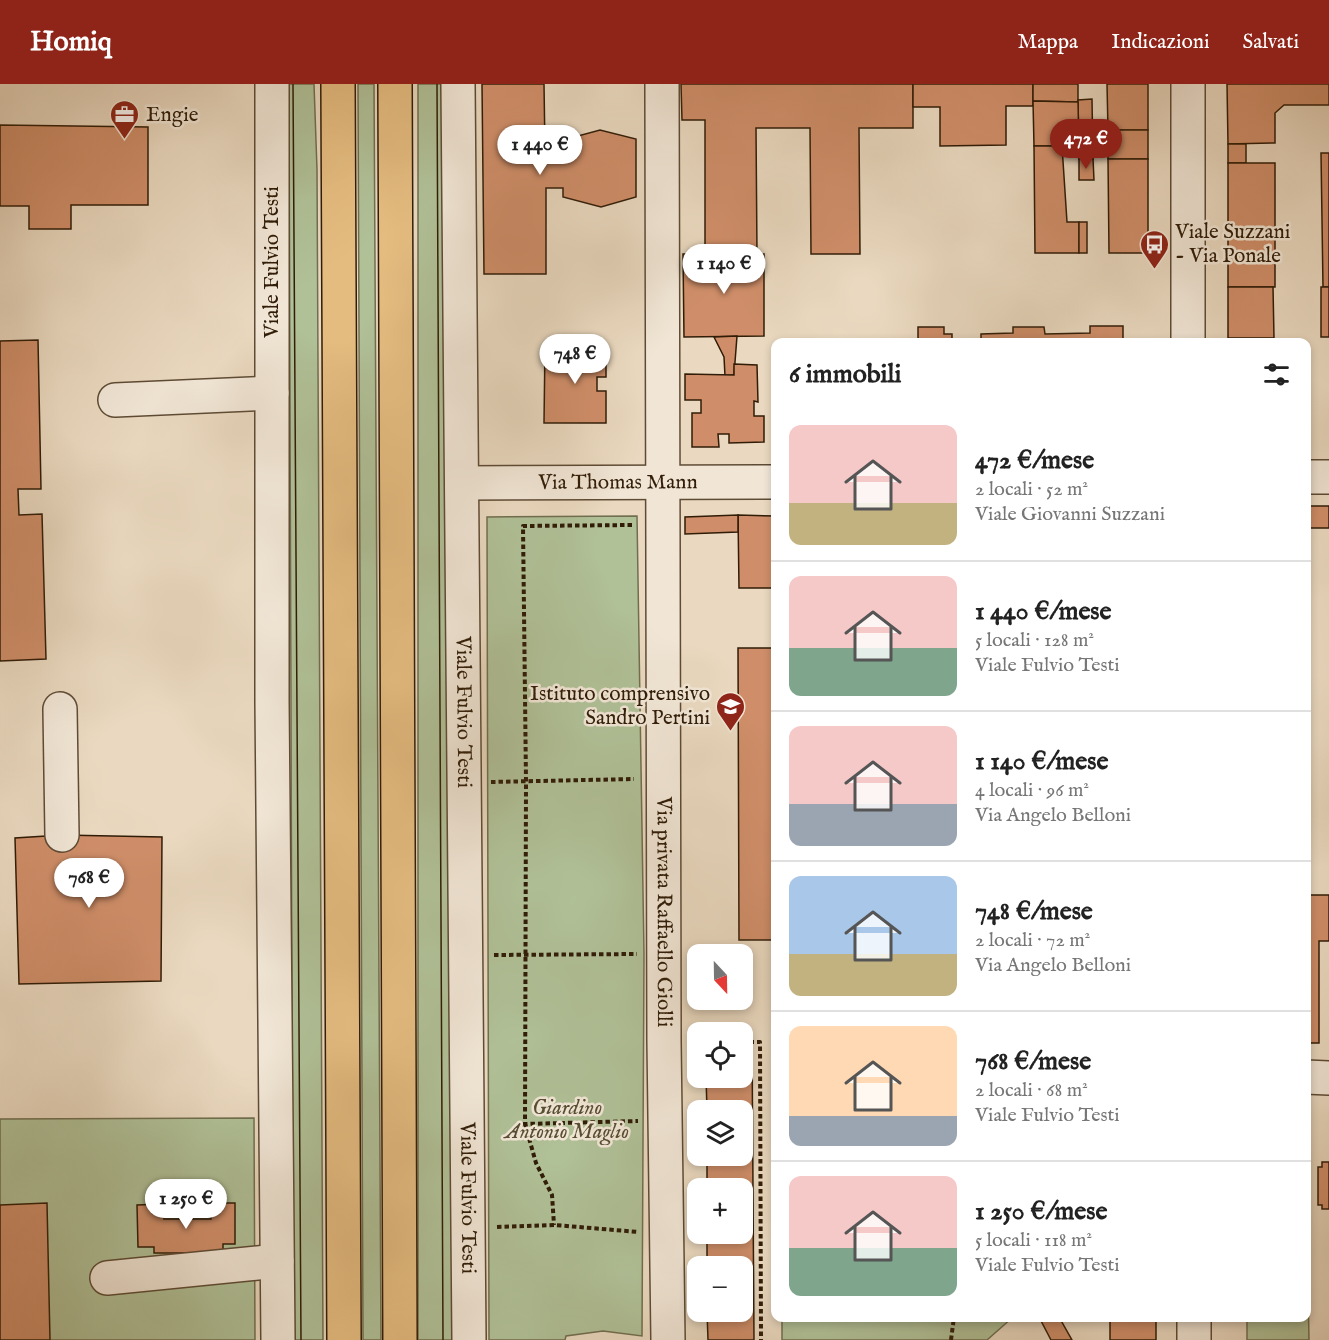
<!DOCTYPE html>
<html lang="it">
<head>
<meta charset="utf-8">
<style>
	body { margin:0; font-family:"IM FELL English",serif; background:#f6f6f6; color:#222; height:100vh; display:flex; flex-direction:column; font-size:22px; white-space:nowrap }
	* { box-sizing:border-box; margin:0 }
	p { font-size:20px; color:#767676 }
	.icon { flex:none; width:33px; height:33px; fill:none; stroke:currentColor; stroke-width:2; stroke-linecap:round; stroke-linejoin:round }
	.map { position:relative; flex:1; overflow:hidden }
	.sheet { position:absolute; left:771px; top:254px; width:540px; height:984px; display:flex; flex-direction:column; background:#fff; border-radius:12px; box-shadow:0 3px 9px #0003 }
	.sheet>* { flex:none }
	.needle { width:39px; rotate:158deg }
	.fabs { position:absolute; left:687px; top:860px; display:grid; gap:12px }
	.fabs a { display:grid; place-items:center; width:66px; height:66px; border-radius:12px; background:#fff; box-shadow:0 3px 9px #0003; font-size:30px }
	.price { position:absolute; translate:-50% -51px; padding:0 14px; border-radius:21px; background:#fff; color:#222; font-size:20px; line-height:39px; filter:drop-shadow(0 2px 3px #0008) }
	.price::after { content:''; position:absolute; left:50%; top:36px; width:18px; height:14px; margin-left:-9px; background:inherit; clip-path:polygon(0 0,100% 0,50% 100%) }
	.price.current { background:#8f2418; color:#fff }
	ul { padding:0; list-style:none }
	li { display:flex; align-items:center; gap:18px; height:150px; padding:0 18px }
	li+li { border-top:2px solid #e0e0e0 }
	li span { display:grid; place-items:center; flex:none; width:168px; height:120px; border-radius:12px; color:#555 }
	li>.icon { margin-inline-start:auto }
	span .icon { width:72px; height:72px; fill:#fffc; stroke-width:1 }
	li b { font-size:26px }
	h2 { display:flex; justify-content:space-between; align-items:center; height:72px; padding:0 18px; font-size:26px }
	header { display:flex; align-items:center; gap:36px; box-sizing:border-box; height:84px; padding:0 30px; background:#8f2418; color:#fff }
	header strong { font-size:28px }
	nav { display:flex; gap:33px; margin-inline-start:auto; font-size:21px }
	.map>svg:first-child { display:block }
	.green { fill:#b0c097; stroke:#706e4f; stroke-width:1.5 }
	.building { fill:#cf8e69; stroke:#301c07; stroke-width:1.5 }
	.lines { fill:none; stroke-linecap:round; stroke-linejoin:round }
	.minor-casing { stroke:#5e4b35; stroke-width:36 }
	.major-casing { stroke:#301c07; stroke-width:36 }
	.path { stroke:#301c07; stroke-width:4; stroke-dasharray:4.5 3; stroke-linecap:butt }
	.minor { stroke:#f1e6d6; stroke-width:33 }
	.major { stroke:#e5bc80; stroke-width:33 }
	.tram { stroke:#301c07; stroke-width:1.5 }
	.labels { text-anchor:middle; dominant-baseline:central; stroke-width:5; stroke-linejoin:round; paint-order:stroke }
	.poi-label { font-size:21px; fill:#301c07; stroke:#f1e6d6; text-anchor:start }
	.street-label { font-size:21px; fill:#301c07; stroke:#f1e6d6 }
	.park-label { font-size:21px; font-style:italic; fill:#564d32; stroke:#f1e6d6 }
</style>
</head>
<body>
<header>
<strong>Homiq</strong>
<nav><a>Mappa</a><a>Indicazioni</a><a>Salvati</a></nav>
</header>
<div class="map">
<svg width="1329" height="1256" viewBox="0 0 1329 1256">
	<rect width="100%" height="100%" fill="#ead9c0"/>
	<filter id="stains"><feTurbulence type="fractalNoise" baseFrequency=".00333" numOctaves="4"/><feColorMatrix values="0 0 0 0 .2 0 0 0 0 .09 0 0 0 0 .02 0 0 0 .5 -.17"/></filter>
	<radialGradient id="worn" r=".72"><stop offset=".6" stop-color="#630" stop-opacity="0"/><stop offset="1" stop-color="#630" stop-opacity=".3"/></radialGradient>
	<g class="green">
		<polygon points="289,0 314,0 317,85 323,1256 293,1256"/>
		<polygon points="358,0 374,0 381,1256 363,1256"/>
		<polygon points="418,0 450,0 455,1256 418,1256"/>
		<polygon points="637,432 644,870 642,1252 603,1247 566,1252 565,1256 489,1256 487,433"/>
		<polygon points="254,1034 255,1256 0,1256 0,1035"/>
		<polygon points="1307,1151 1309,1256 1247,1256 1247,1233 1306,1233"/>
		<polygon points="782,1233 1013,1233 987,1256 782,1256"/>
	</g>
	<g class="building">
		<polygon points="482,0 544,0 545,66 563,66 563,56 600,46 636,55 636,113 601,123 563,113 563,104 546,104 546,190 484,190"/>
		<polygon points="681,0 913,0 913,44 859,44 860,170 811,170 810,44 756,44 757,170 705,170 705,36 682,36"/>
		<polygon points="913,0 1033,0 1033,22 1006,22 1006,61 940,62 940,23 913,23"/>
		<polygon points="1033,0 1078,0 1078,18 1033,17"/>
		<polygon points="1107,0 1148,0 1148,46 1108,46"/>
		<polygon points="1227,0 1329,0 1329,21 1284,21 1275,29 1275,59 1228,60"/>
		<polygon points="1092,15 1093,75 1079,75 1078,16"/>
		<polygon points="1033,17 1078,18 1079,62 1034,62"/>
		<polygon points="0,41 148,43 148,121 71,121 71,145 29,145 29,122 0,122"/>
		<rect x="1108" y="46" width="40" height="29"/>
		<rect x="1228" y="60" width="18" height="19"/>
		<polygon points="1034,62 1062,62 1067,138 1079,138 1079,169 1035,169"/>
		<polygon points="1321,69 1329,69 1329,203 1323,203"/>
		<polygon points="1079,75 1093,75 1094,96 1079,96"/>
		<polygon points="1108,75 1148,75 1148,169 1109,169"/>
		<rect x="1228" y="79" width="47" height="124"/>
		<rect x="1079" y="138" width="8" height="31"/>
		<polygon points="683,170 764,170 764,252 684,253"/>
		<polygon points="1228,203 1273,203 1274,254 1228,254"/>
		<rect x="1321" y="203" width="8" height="50"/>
		<polygon points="1090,242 1123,242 1123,258 981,258 981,250 1013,249 1013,243 1044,243 1045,250 1090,249"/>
		<polygon points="918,243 944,243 944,250 952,250 952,258 918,258"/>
		<polygon points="737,252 734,291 725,292 724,273 714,253"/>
		<polygon points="38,256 41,405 18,405 19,431 42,430 46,575 0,577 0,257"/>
		<polygon points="545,262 606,262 606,293 597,293 597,307 606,307 606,339 544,339"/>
		<polygon points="734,280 757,281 758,318 754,317 754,332 764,332 764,358 729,359 729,350 718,350 719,363 692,363 692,329 701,329 701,316 685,316 685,290 734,291"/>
		<rect x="1306" y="422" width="23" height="22"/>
		<polygon points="738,431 776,432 776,504 739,504"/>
		<polygon points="738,431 738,448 685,450 685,433"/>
		<polygon points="738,564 776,564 776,856 739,856"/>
		<polygon points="62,751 162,753 161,897 19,900 15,754"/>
		<polygon points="1306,811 1329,811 1329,857 1319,857 1319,959 1306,959"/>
		<polygon points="742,953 752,953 754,1256 708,1256 707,1227 742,1227 742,1182 707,1182 707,1149 742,1149 742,1104 707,1104 707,1071 742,1071 742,1026 707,1026 706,993 742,993"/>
		<polygon points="1322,1078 1329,1078 1329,1125 1322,1125 1322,1121 1318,1121 1318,1083 1322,1083"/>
		<polygon points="47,1119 50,1256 0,1256 0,1121"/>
		<polygon points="211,1119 235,1119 235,1160 223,1160 223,1169 154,1169 154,1163 138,1163 137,1121 164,1120 164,1135 211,1135"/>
		<polygon points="1039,1233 1059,1233 1072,1256 1051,1256"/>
		<rect x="1110" y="1233" width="46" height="23"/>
	</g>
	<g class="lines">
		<defs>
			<g id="minor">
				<polyline points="272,0 272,617 278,1256"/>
				<path id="s1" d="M458 0 469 1256"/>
				<path id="s2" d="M662 0 664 957 668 1256"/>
				<polyline points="1188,0 1188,258"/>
				<polyline points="115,316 272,309"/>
				<polyline points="1306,393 1329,393"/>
				<path id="s3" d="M462 399 776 398"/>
				<polyline points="60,625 62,751"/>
				<polyline points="1306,993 1329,994"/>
				<polyline points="107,1194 277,1177"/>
				<polyline points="1194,1233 1194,1256"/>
			</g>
			<g id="major">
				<polyline points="338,0 344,1256"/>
				<polyline points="395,0 400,1256"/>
			</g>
		</defs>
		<use href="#minor" class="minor-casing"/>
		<use href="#major" class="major-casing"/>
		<g class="path">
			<polyline points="632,441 523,442 526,697 525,1040 638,1037"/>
			<polyline points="491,698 634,695"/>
			<polyline points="494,871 637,870"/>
			<polyline points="742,958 760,958 761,1256"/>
			<polyline points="525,1040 536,1079 552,1111 554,1141"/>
			<polyline points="497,1143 554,1141 639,1148"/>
			<polyline points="951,1256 954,1233"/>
		</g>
		<use href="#minor" class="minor"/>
		<use href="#major" class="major"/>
		<g class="tram">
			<polyline points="293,0 301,1256"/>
			<polyline points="437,0 443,1256"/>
		</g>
	</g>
	<defs>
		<symbol id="office-pin" viewBox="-11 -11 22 30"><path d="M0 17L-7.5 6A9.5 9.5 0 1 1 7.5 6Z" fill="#8f2418" stroke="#f1e6d6"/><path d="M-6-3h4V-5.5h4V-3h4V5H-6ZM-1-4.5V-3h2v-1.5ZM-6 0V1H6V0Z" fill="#fff"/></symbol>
		<symbol id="bus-pin" viewBox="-11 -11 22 30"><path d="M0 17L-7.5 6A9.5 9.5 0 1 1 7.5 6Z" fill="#8f2418" stroke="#f1e6d6"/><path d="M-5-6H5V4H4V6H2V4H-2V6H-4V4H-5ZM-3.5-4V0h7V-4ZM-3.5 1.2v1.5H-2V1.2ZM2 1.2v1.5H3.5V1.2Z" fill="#fff"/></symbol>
		<symbol id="school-pin" viewBox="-11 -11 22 30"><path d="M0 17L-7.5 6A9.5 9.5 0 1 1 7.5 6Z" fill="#8f2418" stroke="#f1e6d6"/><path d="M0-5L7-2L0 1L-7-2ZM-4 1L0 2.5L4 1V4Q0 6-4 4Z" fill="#fff"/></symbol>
	</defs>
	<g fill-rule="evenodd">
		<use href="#office-pin" x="108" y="14" width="33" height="45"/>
		<use href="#bus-pin" x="1138" y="144" width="33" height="45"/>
		<use href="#school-pin" x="714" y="606" width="33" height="45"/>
	</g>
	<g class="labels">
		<g class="poi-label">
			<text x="146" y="31">Engie</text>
			<text x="1175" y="148">Viale Suzzani<tspan x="1175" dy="24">- Via Ponale</tspan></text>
			<text x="710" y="610" text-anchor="end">Istituto comprensivo<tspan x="710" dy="24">Sandro Pertini</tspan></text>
		</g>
		<g class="street-label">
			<text transform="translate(272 178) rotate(-90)">Viale Fulvio Testi</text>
			<text stroke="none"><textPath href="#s3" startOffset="156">Via Thomas Mann</textPath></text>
			<text stroke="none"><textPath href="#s1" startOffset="628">Viale Fulvio Testi</textPath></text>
			<text stroke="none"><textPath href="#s2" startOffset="828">Via privata Raffaello Giolli</textPath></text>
			<text stroke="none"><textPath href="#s1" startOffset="1114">Viale Fulvio Testi</textPath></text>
		</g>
		<g class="park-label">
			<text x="567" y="1024">Giardino<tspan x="567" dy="24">Antonio Maglio</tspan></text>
		</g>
	</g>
	<rect width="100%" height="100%" filter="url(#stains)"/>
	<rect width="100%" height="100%" fill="url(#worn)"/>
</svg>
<div class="fabs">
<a><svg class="needle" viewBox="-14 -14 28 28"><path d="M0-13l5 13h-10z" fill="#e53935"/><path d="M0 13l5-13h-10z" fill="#767676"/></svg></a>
<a><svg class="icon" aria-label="locate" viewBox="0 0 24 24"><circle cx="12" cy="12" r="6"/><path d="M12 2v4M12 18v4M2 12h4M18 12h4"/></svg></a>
<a><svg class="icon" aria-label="layers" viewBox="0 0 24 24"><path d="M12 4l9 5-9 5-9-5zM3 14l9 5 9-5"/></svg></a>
<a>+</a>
<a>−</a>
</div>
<b class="price current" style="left:1086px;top:86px">472 €</b>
<b class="price" style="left:540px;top:92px">1 440 €</b>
<b class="price" style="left:724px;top:211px">1 140 €</b>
<b class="price" style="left:575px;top:301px">748 €</b>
<b class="price" style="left:89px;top:825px">768 €</b>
<b class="price" style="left:186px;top:1146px">1 250 €</b>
<section class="sheet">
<h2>6 immobili<svg class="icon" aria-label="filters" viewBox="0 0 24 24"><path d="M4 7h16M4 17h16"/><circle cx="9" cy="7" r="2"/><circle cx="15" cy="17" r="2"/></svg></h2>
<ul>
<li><span style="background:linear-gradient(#f6c9c9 65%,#c2b280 0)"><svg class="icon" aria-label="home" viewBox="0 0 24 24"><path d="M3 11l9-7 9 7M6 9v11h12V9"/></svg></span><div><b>472 €/mese</b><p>2 locali · 52 m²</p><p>Viale Giovanni Suzzani</p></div></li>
<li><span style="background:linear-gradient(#f6c9c9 60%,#7fa58c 0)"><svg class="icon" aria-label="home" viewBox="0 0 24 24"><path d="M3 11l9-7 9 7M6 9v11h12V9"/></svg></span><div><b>1 440 €/mese</b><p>5 locali · 128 m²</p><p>Viale Fulvio Testi</p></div></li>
<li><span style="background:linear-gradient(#f6c9c9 65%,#9aa5b1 0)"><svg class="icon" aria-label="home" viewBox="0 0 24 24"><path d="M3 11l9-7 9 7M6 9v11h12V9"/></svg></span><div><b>1 140 €/mese</b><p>4 locali · 96 m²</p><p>Via Angelo Belloni</p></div></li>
<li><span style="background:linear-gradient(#a9c7e8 65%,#c2b280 0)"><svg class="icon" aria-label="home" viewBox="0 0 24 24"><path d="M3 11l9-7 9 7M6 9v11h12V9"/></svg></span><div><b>748 €/mese</b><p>2 locali · 72 m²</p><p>Via Angelo Belloni</p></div></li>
<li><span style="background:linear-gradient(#ffd9b3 75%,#9aa5b1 0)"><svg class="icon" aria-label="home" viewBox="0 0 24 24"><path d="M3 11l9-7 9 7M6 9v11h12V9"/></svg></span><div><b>768 €/mese</b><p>2 locali · 68 m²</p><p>Viale Fulvio Testi</p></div></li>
<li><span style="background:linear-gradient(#f6c9c9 60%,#7fa58c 0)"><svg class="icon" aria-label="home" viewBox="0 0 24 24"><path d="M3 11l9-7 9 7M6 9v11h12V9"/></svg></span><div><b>1 250 €/mese</b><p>5 locali · 118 m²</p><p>Viale Fulvio Testi</p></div></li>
</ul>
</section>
</div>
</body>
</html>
